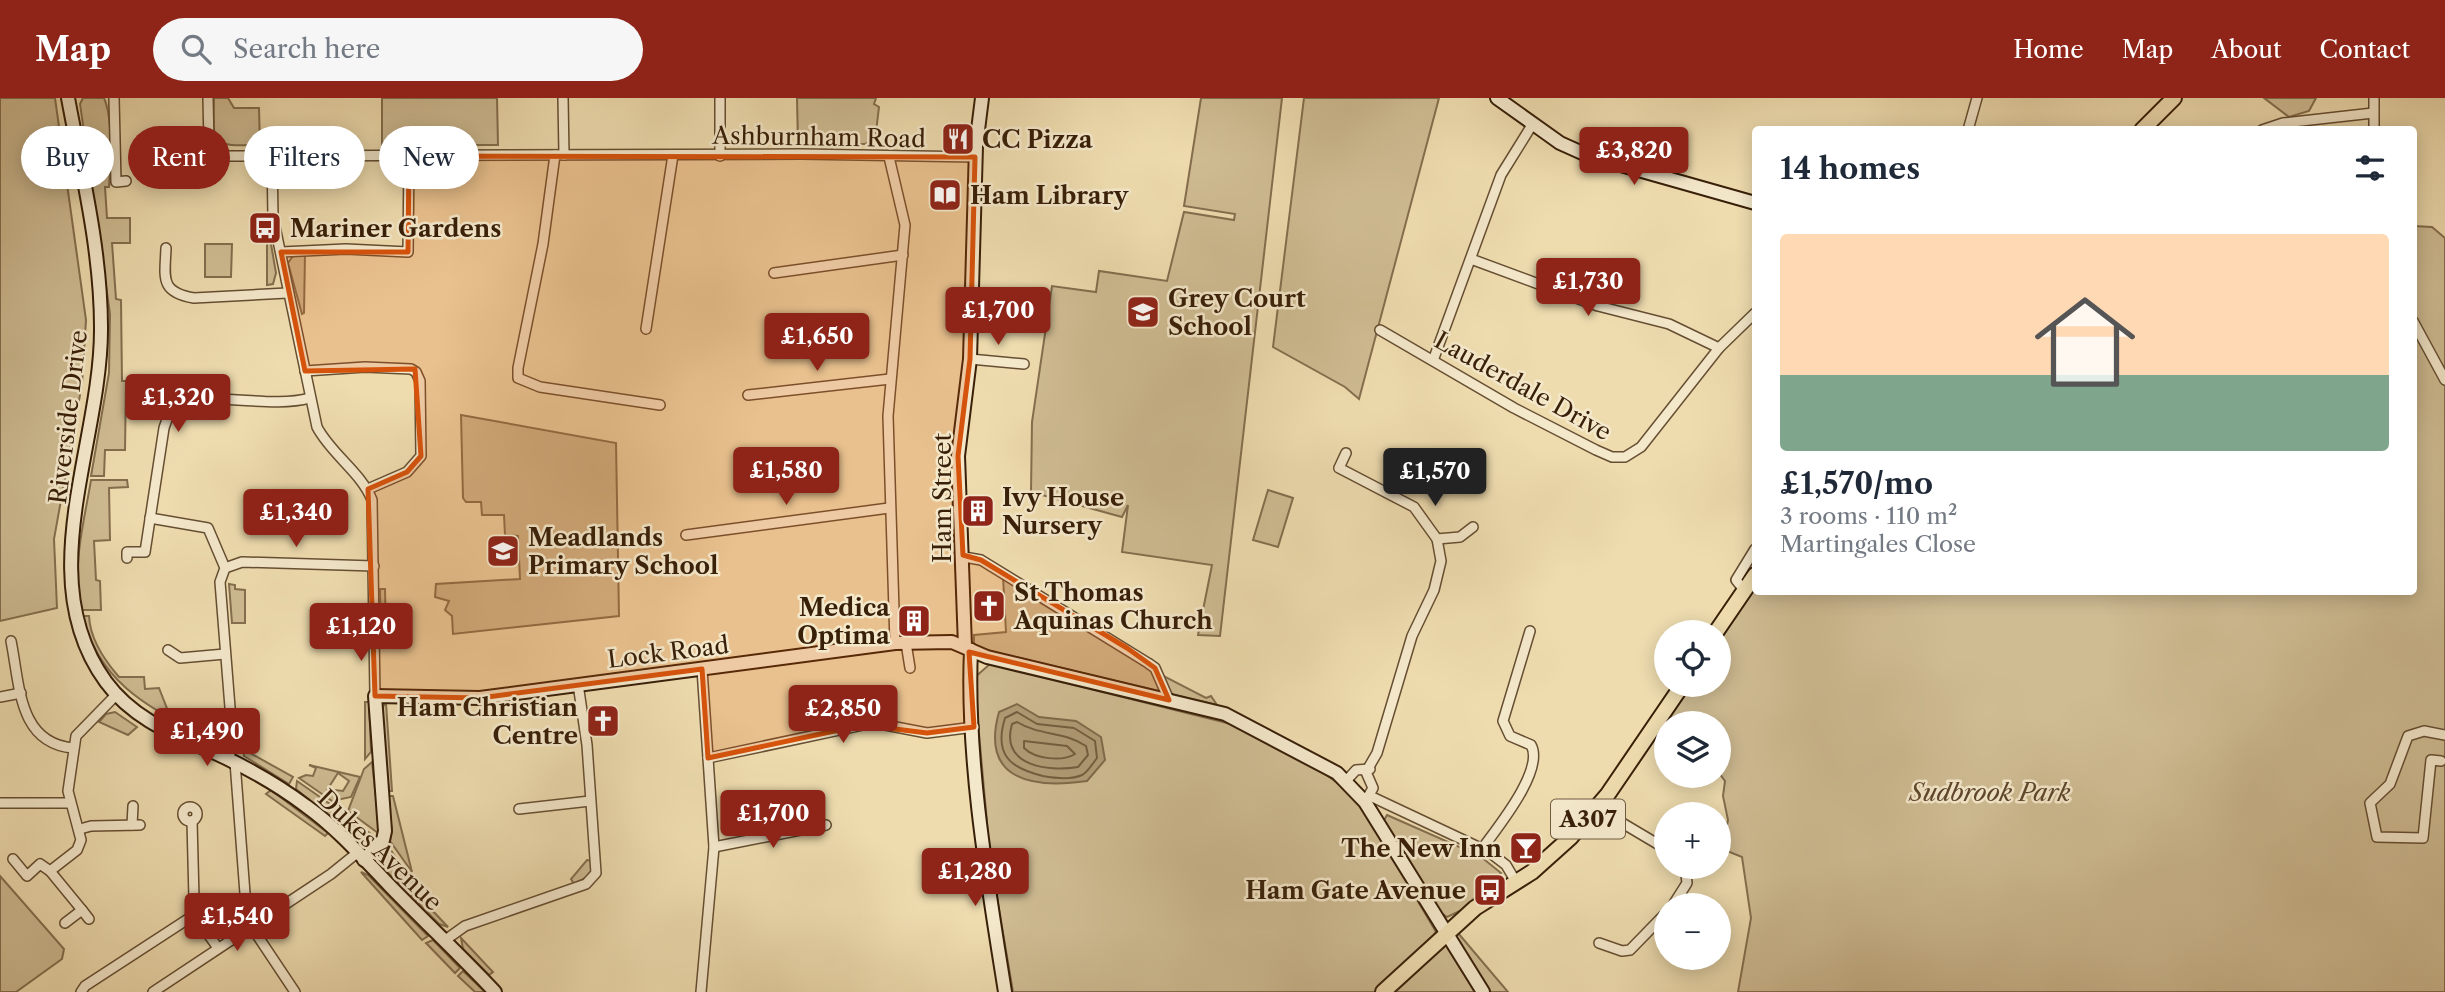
<!DOCTYPE html>
<html lang="en">
<head>
<meta charset="utf-8">
<style>
	body { margin:0; font-family:"Libre Caslon Text",serif; background:#f6f6f7; color:#1f2937; height:100vh; display:flex; flex-direction:column; font-size:26px; white-space:nowrap }
	* { box-sizing:border-box; margin:0 }
	p { font-size:23px; color:#747a83 }
	.icon { flex:none; width:38px; height:38px; fill:none; stroke:currentColor; stroke-width:2; stroke-linecap:round; stroke-linejoin:round }
	.map { position:relative; flex:1; overflow:hidden }
	.sheet { position:absolute; left:1752px; top:28px; width:665px; height:469px; display:flex; flex-direction:column; background:#fff; border-radius:7px; box-shadow:0 4px 18px #0003 }
	.sheet>* { flex:none }
	.banner { position:absolute; left:21px; top:28px; width:665px; height:63px; display:flex; gap:14px }
	.controls { position:absolute; left:1654px; top:522px; display:grid; gap:14px }
	.controls a { display:grid; place-items:center; width:77px; height:77px; border-radius:50%; background:#fff; box-shadow:0 4px 18px #0003; font-size:35px }
	.price { position:absolute; translate:-50% -60px; padding:0 16px; border-radius:7px; background:#8f2418; color:#fff; font-size:23px; line-height:46px; filter:drop-shadow(0 2px 4px #0008) }
	.price::after { content:''; position:absolute; left:50%; top:42px; width:21px; height:16px; margin-left:-10px; background:inherit; clip-path:polygon(0 0,100% 0,50% 100%) }
	.price.selected { background:#222; color:#fff }
	ul { padding:0; list-style:none }
	li { display:grid; align-content:center; gap:14px; height:371px; padding:0 28px }
	li+li { border-top:2px solid #e0e1e3 }
	li span { display:grid; place-items:center; height:217px; border-radius:7px; color:#555 }
	li>.icon { margin-inline-start:auto }
	span .icon { width:126px; height:126px; fill:#fffc; stroke-width:1 }
	li b { font-size:30px }
	h2 { display:flex; justify-content:space-between; align-items:center; height:84px; padding:0 28px; font-size:30px }
	.tag { padding:0 24px; border-radius:32px; background:#fff; box-shadow:0 4px 18px #0003; font-size:24px; line-height:63px }
	.tag.selected { background:#8f2418; color:#fff }
	header { display:flex; align-items:center; gap:42px; box-sizing:border-box; height:98px; padding:0 35px; background:#8f2418; color:#fff }
	header strong { font-size:33px }
	nav { display:flex; gap:38px; margin-inline-start:auto; font-size:24px }
	.search { width:490px; height:63px; background:#f6f6f7; display:flex; align-items:center; gap:18px; box-sizing:border-box; padding:0 24px; border-radius:38px; color:#747a83; font-size:26px }
	.map>svg:first-child { display:block }
	.green { fill:#cfbc93; stroke:#846e4e; stroke-width:2; fill-rule:evenodd }
	.water { fill:#b09c76; stroke:#806a4a; stroke-width:2 }
	.lines { fill:none; stroke-linecap:round; stroke-linejoin:round }
	.shore { stroke:#745e3f; stroke-width:2 }
	.street-casing { stroke:#664e32; stroke-width:12 }
	.secondary-casing { stroke:#381f08; stroke-width:16 }
	.primary-casing { stroke:#381f08; stroke-width:18 }
	.street { stroke:#f4e8cb; stroke-width:9 }
	.secondary { stroke:#f4e8cb; stroke-width:12 }
	.primary { stroke:#eedcaf; stroke-width:14 }
	.marked { fill:#d6530c; fill-opacity:0.2; stroke:#d6530c; stroke-width:5; stroke-linejoin:round }
	.labels { text-anchor:middle; dominant-baseline:central; stroke-width:5; stroke-linejoin:round; paint-order:stroke }
	.shield { fill:#f4e8cb; stroke:#705b42; stroke-width:2 }
	.shield-label { font-size:23px; font-weight:bold; fill:#381f08 }
	.street-label { font-size:24px; fill:#381f08; stroke:#f4e8cb }
	.poi-label { font-size:24px; font-weight:bold; fill:#381f08; stroke:#f4e8cb; text-anchor:start }
	.park-label { font-size:24px; font-style:italic; fill:#5e462b; stroke:#f4e8cb }
</style>
</head>
<body>
<header>
<strong>Map</strong>
<div class="search"><svg class="icon" aria-label="search" viewBox="0 0 24 24"><circle cx="10" cy="10" r="6"/><path d="M15 15l6 6"/></svg>Search here</div>
<nav><a>Home</a><a>Map</a><a>About</a><a>Contact</a></nav>
</header>
<div class="map">
<svg width="2445" height="894" viewBox="0 0 2445 894">
	<rect width="100%" height="100%" fill="#eedcaf"/>
	<filter id="stains"><feTurbulence type="fractalNoise" baseFrequency=".00286" numOctaves="4"/><feColorMatrix values="0 0 0 0 .2 0 0 0 0 .09 0 0 0 0 .02 0 0 0 .5 -.17"/></filter>
	<radialGradient id="worn" r=".72"><stop offset=".6" stop-color="#630" stop-opacity="0"/><stop offset="1" stop-color="#630" stop-opacity=".3"/></radialGradient>
	<g class="green">
		<polygon points="0,0 55,0 86,222 82,286 54,441 57,510 0,523"/>
		<path d="M83 0H104C113 20 111 66 109 89H105L107 120H130V145H112L116 201 121 202 122 283H126L125 352H105L104 378H91L109 275 110 216 80 6Z"/>
		<path d="M214 0H228L234 10H259L260 47C210 48 213 49 214 0Z"/>
		<polygon points="382,0 497,0 498,47 382,47"/>
		<polygon points="797,0 876,0 874,6 879,9 875,42 865,46 798,46"/>
		<polygon points="1201,0 1282,0 1220,538 1198,537 1212,467 1122,454 1128,407 1122,419 1031,394 1032,324 1052,188 1096,194 1099,173 1167,183 1184,114 1234,122 1235,116 1184,108"/>
		<polygon points="1304,0 1439,0 1359,301 1345,289 1273,249"/>
		<polygon points="2264,0 2316,0 2309,13 2289,19"/>
		<polygon points="267,123 276,175 273,186 267,187"/>
		<polygon points="2413,128 2432,129 2445,140 2445,894 1738,894 1751,820 1742,759 1722,751 1728,722 1723,698 1725,683 1719,675 1718,625 1674,625 1668,621 1692,586 1718,586 1719,544 1755,490 1755,494 2413,494"/>
		<polygon points="205,146 232,146 231,179 205,179"/>
		<polygon points="305,156 304,215 302,216 288,165 293,158"/>
		<polygon points="461,317 616,345 619,518 453,536 452,518 445,512 449,503 435,499 436,486 520,481 518,438 505,437 504,417 482,417 481,404 466,404 463,400"/>
		<path d="M91 382H127L128 389 109 390 110 442 94 443 96 482 100 483 101 512H82C71 469 84 425 91 382Z"/>
		<polygon points="1268,392 1293,400 1278,449 1253,442"/>
		<polygon points="1003,479 1142,567 1206,600 1211,598 1217,607 978,550 974,547 974,537 1006,534"/>
		<polygon points="229,486 235,487 235,491 245,492 245,525 232,525"/>
		<polygon points="380,491 385,491 386,533 381,532"/>
		<path d="M83 518H89C90 540 105 563 119 579H144L145 591 159 590 170 618 198 630 199 635C145 609 97 580 83 518Z"/>
		<polygon points="990,566 1243,629 1321,673 1347,692 1369,720 1436,834 1432,840 1375,894 1013,894 990,758 974,580"/>
		<polygon points="365,604 369,604 371,654 365,661"/>
		<polygon points="386,605 392,693 389,693 388,684 385,683 382,610"/>
		<polygon points="115,614 137,629 128,637 99,624 106,616"/>
		<polygon points="222,631 224,640 218,645 201,636 201,632"/>
		<polygon points="243,651 293,679 289,686 244,658"/>
		<polygon points="372,664 379,728 378,735 348,713 364,671"/>
		<path d="M309 667 360 679 351 699 332 703 299 680 306 677 313 678 316 670ZM338 675 349 683 343 693 335 692 333 695 327 692Z"/>
		<polygon points="297,683 343,715 338,726 296,691"/>
		<polygon points="271,692 328,735 325,738 266,696"/>
		<polygon points="390,698 393,698 412,774 390,743 392,732 387,702"/>
		<polygon points="1387,717 1480,758 1501,775 1462,812 1447,819 1440,814 1383,724"/>
		<polygon points="347,718 375,739 369,744 354,742 341,729"/>
		<polygon points="388,748 430,810 448,829 439,826 385,772 381,764"/>
		<polygon points="587,762 593,763 591,777 574,786 571,781"/>
		<polygon points="361,774 368,777 428,838 422,842"/>
		<polygon points="0,778 64,851 62,861 16,894 0,894"/>
		<polygon points="1458,835 1508,894 1395,894"/>
		<polygon points="461,840 493,874 489,877 463,851"/>
		<polygon points="433,842 460,870 455,875 426,845"/>
		<polygon points="463,873 485,894 475,894 458,878"/>
	</g>
	<path class="water" d="M1017 606 1039 619 1076 623 1101 639 1105 662 1087 683C1032 691 980 682 999 614Z"/>
	<g class="lines">
		<g class="shore">
			<path d="M1017 614 1037 626 1074 630 1095 643 1097 660C1093 665 1088 674 1082 677 1071 682 1054 680 1043 678 1009 670 994 656 1005 620Z"/>
			<path d="M1017 624C1040 638 1064 633 1086 648L1088 657 1078 669C1048 674 1000 668 1012 626Z"/>
			<path d="M1024 643 1067 648 1075 656C1062 664 1035 661 1024 650Z"/>
		</g>
		<defs>
			<g id="street">
				<polyline points="114,0 116,84 126,83"/>
				<polyline points="208,0 209,45 224,58 801,56 975,59"/>
				<polyline points="563,0 564,57"/>
				<polyline points="720,0 720,58"/>
				<polyline points="2374,0 2374,32"/>
				<polyline points="1968,32 1977,0"/>
				<polyline points="2262,32 2283,25 2373,15"/>
				<polyline points="555,57 543,146 518,270 518,280 540,289 660,307"/>
				<path d="M272 58 273 119 317 329C331 356 361 374 372 402L375 598"/>
				<polyline points="889,59 905,127 888,318 895,545"/>
				<path d="M166 150C165 179 159 194 194 200L287 195"/>
				<polyline points="281,154 346,151 408,154 409,58"/>
				<polyline points="1471,161 1598,208 1669,226 1719,250"/>
				<polyline points="774,175 903,157"/>
				<polyline points="2413,223 2445,282"/>
				<polyline points="646,231 673,57"/>
				<polyline points="1380,232 1514,310 1596,352 1612,359 1625,359 1641,349 1719,250 1755,215"/>
				<polyline points="1434,260 1501,77 1532,27"/>
				<polyline points="970,261 1024,266"/>
				<polyline points="305,273 365,269 411,271 416,274 420,283 421,358 407,374 368,391"/>
				<polyline points="748,297 890,281"/>
				<polyline points="1346,355 1339,370 1414,409 1437,441 1441,463 1434,492 1412,538 1377,655 1366,674 1373,690 1365,704"/>
				<polyline points="150,420 208,430 225,470 220,484 233,647 228,661"/>
				<polyline points="686,437 889,410"/>
				<polyline points="1437,441 1460,439 1473,429"/>
				<polyline points="964,459 981,462 1148,565 1155,570 1169,602"/>
				<path d="M127 460V454H145L164 330 171 310C213 290 264 312 310 300"/>
				<polyline points="225,470 242,464 374,468"/>
				<polyline points="1744,492 1736,482 1755,451"/>
				<path d="M11 543C20 587 18 645 73 650"/>
				<polyline points="906,545 910,570"/>
				<polyline points="168,552 180,560 225,556"/>
				<polyline points="0,599 21,595"/>
				<polyline points="708,660 863,627 880,626 927,635 974,629"/>
				<polyline points="2441,663 2431,662 2423,740 2377,739 2370,705 2390,686 2408,638 2424,633 2445,637"/>
				<polyline points="235,664 247,822 295,894"/>
				<polyline points="1346,683 1356,672 1370,671"/>
				<polyline points="1370,698 1489,754 1506,767 1516,784"/>
				<polyline points="0,705 69,705"/>
				<circle cx="190" cy="716" r="7"/>
				<polyline points="1597,710 1666,751"/>
				<polyline points="519,711 590,703"/>
				<polyline points="132,727 133,708"/>
				<polyline points="80,731 91,728 140,727"/>
				<polyline points="714,749 826,727"/>
				<path d="M1482 751C1497 730 1545 672 1531 647L1510 638 1503 623 1530 533"/>
				<polyline points="13,761 27,778 40,766 50,773 77,752 81,742 68,693 76,638 117,596"/>
				<polyline points="50,773 82,812"/>
				<polyline points="1673,807 1687,785 1685,768"/>
				<polyline points="191,819 194,801 192,723"/>
				<polyline points="65,825 82,812 89,821"/>
				<polyline points="444,843 465,828 586,786 596,775 587,647 578,586"/>
				<polyline points="1599,845 1622,853 1630,852 1666,815"/>
				<polyline points="81,894 85,888 191,819 198,822 218,850"/>
				<polyline points="153,894 331,776 357,755"/>
				<polyline points="701,894 714,749 702,571"/>
			</g>
			<g id="secondary">
				<path d="M68 0C82 75 101 153 101 229 102 345 30 480 106 584 136 625 182 639 226 660 253 673 282 690 306 708 337 730 364 761 390 788 425 824 461 858 495 894"/>
				<polyline points="1497,0 1560,45 1589,58 1755,105"/>
				<polyline points="965,548 958,358 970,261 976,48 982,0"/>
				<path d="M971 552C966 660 988 787 1005 894"/>
				<polyline points="364,762 383,742 385,733 375,598 480,600 895,545 952,544 987,559 1225,616 1337,675 1365,704 1483,894"/>
			</g>
			<g id="primary">
				<polyline points="2142,32 2174,0"/>
				<polyline points="1716,534 1755,477"/>
				<polyline points="1383,894 1475,810 1532,774 1571,739 1608,696 1683,586"/>
			</g>
		</defs>
		<use href="#street" class="street-casing"/>
		<use href="#secondary" class="secondary-casing"/>
		<use href="#primary" class="primary-casing"/>
		<use href="#street" class="street"/>
		<use href="#secondary" class="secondary"/>
		<use href="#primary" class="primary"/>
	</g>
	<path class="marked" d="M409 58 975 59 970 261 958 358 963 457 981 462 1127 550 1155 570 1169 602 969 554 974 629 927 635 863 627 708 660 702 571 480 600 375 598 368 391 407 374 421 358 415 271 305 273 281 154H408Z"/>
	<defs>
		<symbol id="restaurant-square" viewBox="-11 -11 22 22"><rect x="-9" y="-9" width="18" height="18" rx="4" fill="#8f2418" stroke="#f4e8cb"/><path d="M-5-6h1v4h1v-4h1v4h1v-4h1v5L-1.5 .5V6h-2V.5L-5-1ZM5-6V6H3V1.5H1.5Q1.5-4 5-6Z" fill="#fff"/></symbol>
		<symbol id="library-square" viewBox="-11 -11 22 22"><rect x="-9" y="-9" width="18" height="18" rx="4" fill="#8f2418" stroke="#f4e8cb"/><path d="M-6-4Q-3-5.5-.7-3.5V5Q-3 3-6 4ZM6-4Q3-5.5 .7-3.5V5Q3 3 6 4Z" fill="#fff"/></symbol>
		<symbol id="bus-square" viewBox="-11 -11 22 22"><rect x="-9" y="-9" width="18" height="18" rx="4" fill="#8f2418" stroke="#f4e8cb"/><path d="M-5-6H5V4H4V6H2V4H-2V6H-4V4H-5ZM-3.5-4V0h7V-4ZM-3.5 1.2v1.5H-2V1.2ZM2 1.2v1.5H3.5V1.2Z" fill="#fff"/></symbol>
		<symbol id="school-square" viewBox="-11 -11 22 22"><rect x="-9" y="-9" width="18" height="18" rx="4" fill="#8f2418" stroke="#f4e8cb"/><path d="M0-5L7-2L0 1L-7-2ZM-4 1L0 2.5L4 1V4Q0 6-4 4Z" fill="#fff"/></symbol>
		<symbol id="building-square" viewBox="-11 -11 22 22"><rect x="-9" y="-9" width="18" height="18" rx="4" fill="#8f2418" stroke="#f4e8cb"/><path d="M-4-6H4V6H1V3H-1V6H-4ZM-2.5-4.3h1.7v1.8h-1.7ZM.8-4.3h1.7v1.8H.8ZM-2.5-1h1.7V.8h-1.7ZM.8-1h1.7V.8H.8Z" fill="#fff"/></symbol>
		<symbol id="church-square" viewBox="-11 -11 22 22"><rect x="-9" y="-9" width="18" height="18" rx="4" fill="#8f2418" stroke="#f4e8cb"/><path d="M-1.2-6h2.4v3.5h3.3v2.4h-3.3V6h-2.4V-.1h-3.3v-2.4h3.3Z" fill="#fff"/></symbol>
		<symbol id="bar-square" viewBox="-11 -11 22 22"><rect x="-9" y="-9" width="18" height="18" rx="4" fill="#8f2418" stroke="#f4e8cb"/><path d="M-6-5H6L.8 .8V4.5H3.5V6h-7V4.5H-.8V.8Z" fill="#fff"/></symbol>
	</defs>
	<g fill-rule="evenodd">
		<use href="#restaurant-square" x="939" y="22" width="38" height="38"/>
		<use href="#library-square" x="926" y="78" width="38" height="38"/>
		<use href="#bus-square" x="246" y="111" width="38" height="38"/>
		<use href="#school-square" x="1124" y="195" width="38" height="38"/>
		<use href="#building-square" x="959" y="394" width="38" height="38"/>
		<use href="#school-square" x="484" y="434" width="38" height="38"/>
		<use href="#church-square" x="970" y="489" width="38" height="38"/>
		<use href="#building-square" x="895" y="504" width="38" height="38"/>
		<use href="#church-square" x="584" y="604" width="38" height="38"/>
		<use href="#bar-square" x="1507" y="731" width="38" height="38"/>
		<use href="#bus-square" x="1471" y="773" width="38" height="38"/>
	</g>
	<g class="labels">
		<rect class="shield" x="1551" y="701.5" width="74" height="39" rx="5"/>
		<g class="shield-label">
			<text x="1588" y="721">A307</text>
		</g>
		<g class="street-label">
			<text transform="translate(819 39) rotate(1)">Ashburnham Road</text>
			<text transform="translate(1523 288) rotate(29)">Lauderdale Drive</text>
			<text transform="translate(68 319) rotate(-83)">Riverside Drive</text>
			<text transform="translate(942 400) rotate(-90)">Ham Street</text>
			<text transform="translate(668 554) rotate(-7)">Lock Road</text>
			<text transform="translate(380 752) rotate(44)">Dukes Avenue</text>
		</g>
		<g class="poi-label">
			<text x="982" y="41">CC Pizza</text>
			<text x="970" y="97">Ham Library</text>
			<text x="290" y="130">Mariner Gardens</text>
			<text x="1168" y="200">Grey Court<tspan x="1168" dy="28">School</tspan></text>
			<text x="1002" y="399">Ivy House<tspan x="1002" dy="28">Nursery</tspan></text>
			<text x="528" y="439">Meadlands<tspan x="528" dy="28">Primary School</tspan></text>
			<text x="1014" y="494">St Thomas<tspan x="1014" dy="28">Aquinas Church</tspan></text>
			<text x="890" y="509" text-anchor="end">Medica<tspan x="890" dy="28">Optima</tspan></text>
			<text x="578" y="609" text-anchor="end">Ham Christian<tspan x="578" dy="28">Centre</tspan></text>
			<text x="1502" y="750" text-anchor="end">The New Inn</text>
			<text x="1466" y="792" text-anchor="end">Ham Gate Avenue</text>
		</g>
		<g class="park-label">
			<text x="1990" y="694">Sudbrook Park</text>
		</g>
	</g>
	<rect width="100%" height="100%" filter="url(#stains)"/>
	<rect width="100%" height="100%" fill="url(#worn)"/>
</svg>
<div class="controls">
<a><svg class="icon" aria-label="locate" viewBox="0 0 24 24"><circle cx="12" cy="12" r="6"/><path d="M12 2v4M12 18v4M2 12h4M18 12h4"/></svg></a>
<a><svg class="icon" aria-label="layers" viewBox="0 0 24 24"><path d="M12 4l9 5-9 5-9-5zM3 14l9 5 9-5"/></svg></a>
<a>+</a>
<a>−</a>
</div>
<b class="price" style="left:1634px;top:89px">£3,820</b>
<b class="price" style="left:1588px;top:220px">£1,730</b>
<b class="price" style="left:998px;top:249px">£1,700</b>
<b class="price" style="left:817px;top:275px">£1,650</b>
<b class="price" style="left:178px;top:336px">£1,320</b>
<b class="price" style="left:786px;top:409px">£1,580</b>
<b class="price selected" style="left:1435px;top:410px">£1,570</b>
<b class="price" style="left:296px;top:451px">£1,340</b>
<b class="price" style="left:361px;top:565px">£1,120</b>
<b class="price" style="left:843px;top:647px">£2,850</b>
<b class="price" style="left:207px;top:670px">£1,490</b>
<b class="price" style="left:773px;top:752px">£1,700</b>
<b class="price" style="left:975px;top:810px">£1,280</b>
<b class="price" style="left:237px;top:855px">£1,540</b>
<div class="banner">
<a class="tag">Buy</a>
<a class="tag selected">Rent</a>
<a class="tag">Filters</a>
<a class="tag">New</a>
</div>
<section class="sheet">
<h2>14 homes<svg class="icon" aria-label="filters" viewBox="0 0 24 24"><path d="M4 7h16M4 17h16"/><circle cx="9" cy="7" r="2"/><circle cx="15" cy="17" r="2"/></svg></h2>
<ul>
<li><span style="background:linear-gradient(#ffd9b3 65%,#7fa58c 0)"><svg class="icon" aria-label="home" viewBox="0 0 24 24"><path d="M3 11l9-7 9 7M6 9v11h12V9"/></svg></span><div><b>£1,570/mo</b><p>3 rooms · 110 m²</p><p>Martingales Close</p></div></li>
</ul>
</section>
</div>
</body>
</html>
